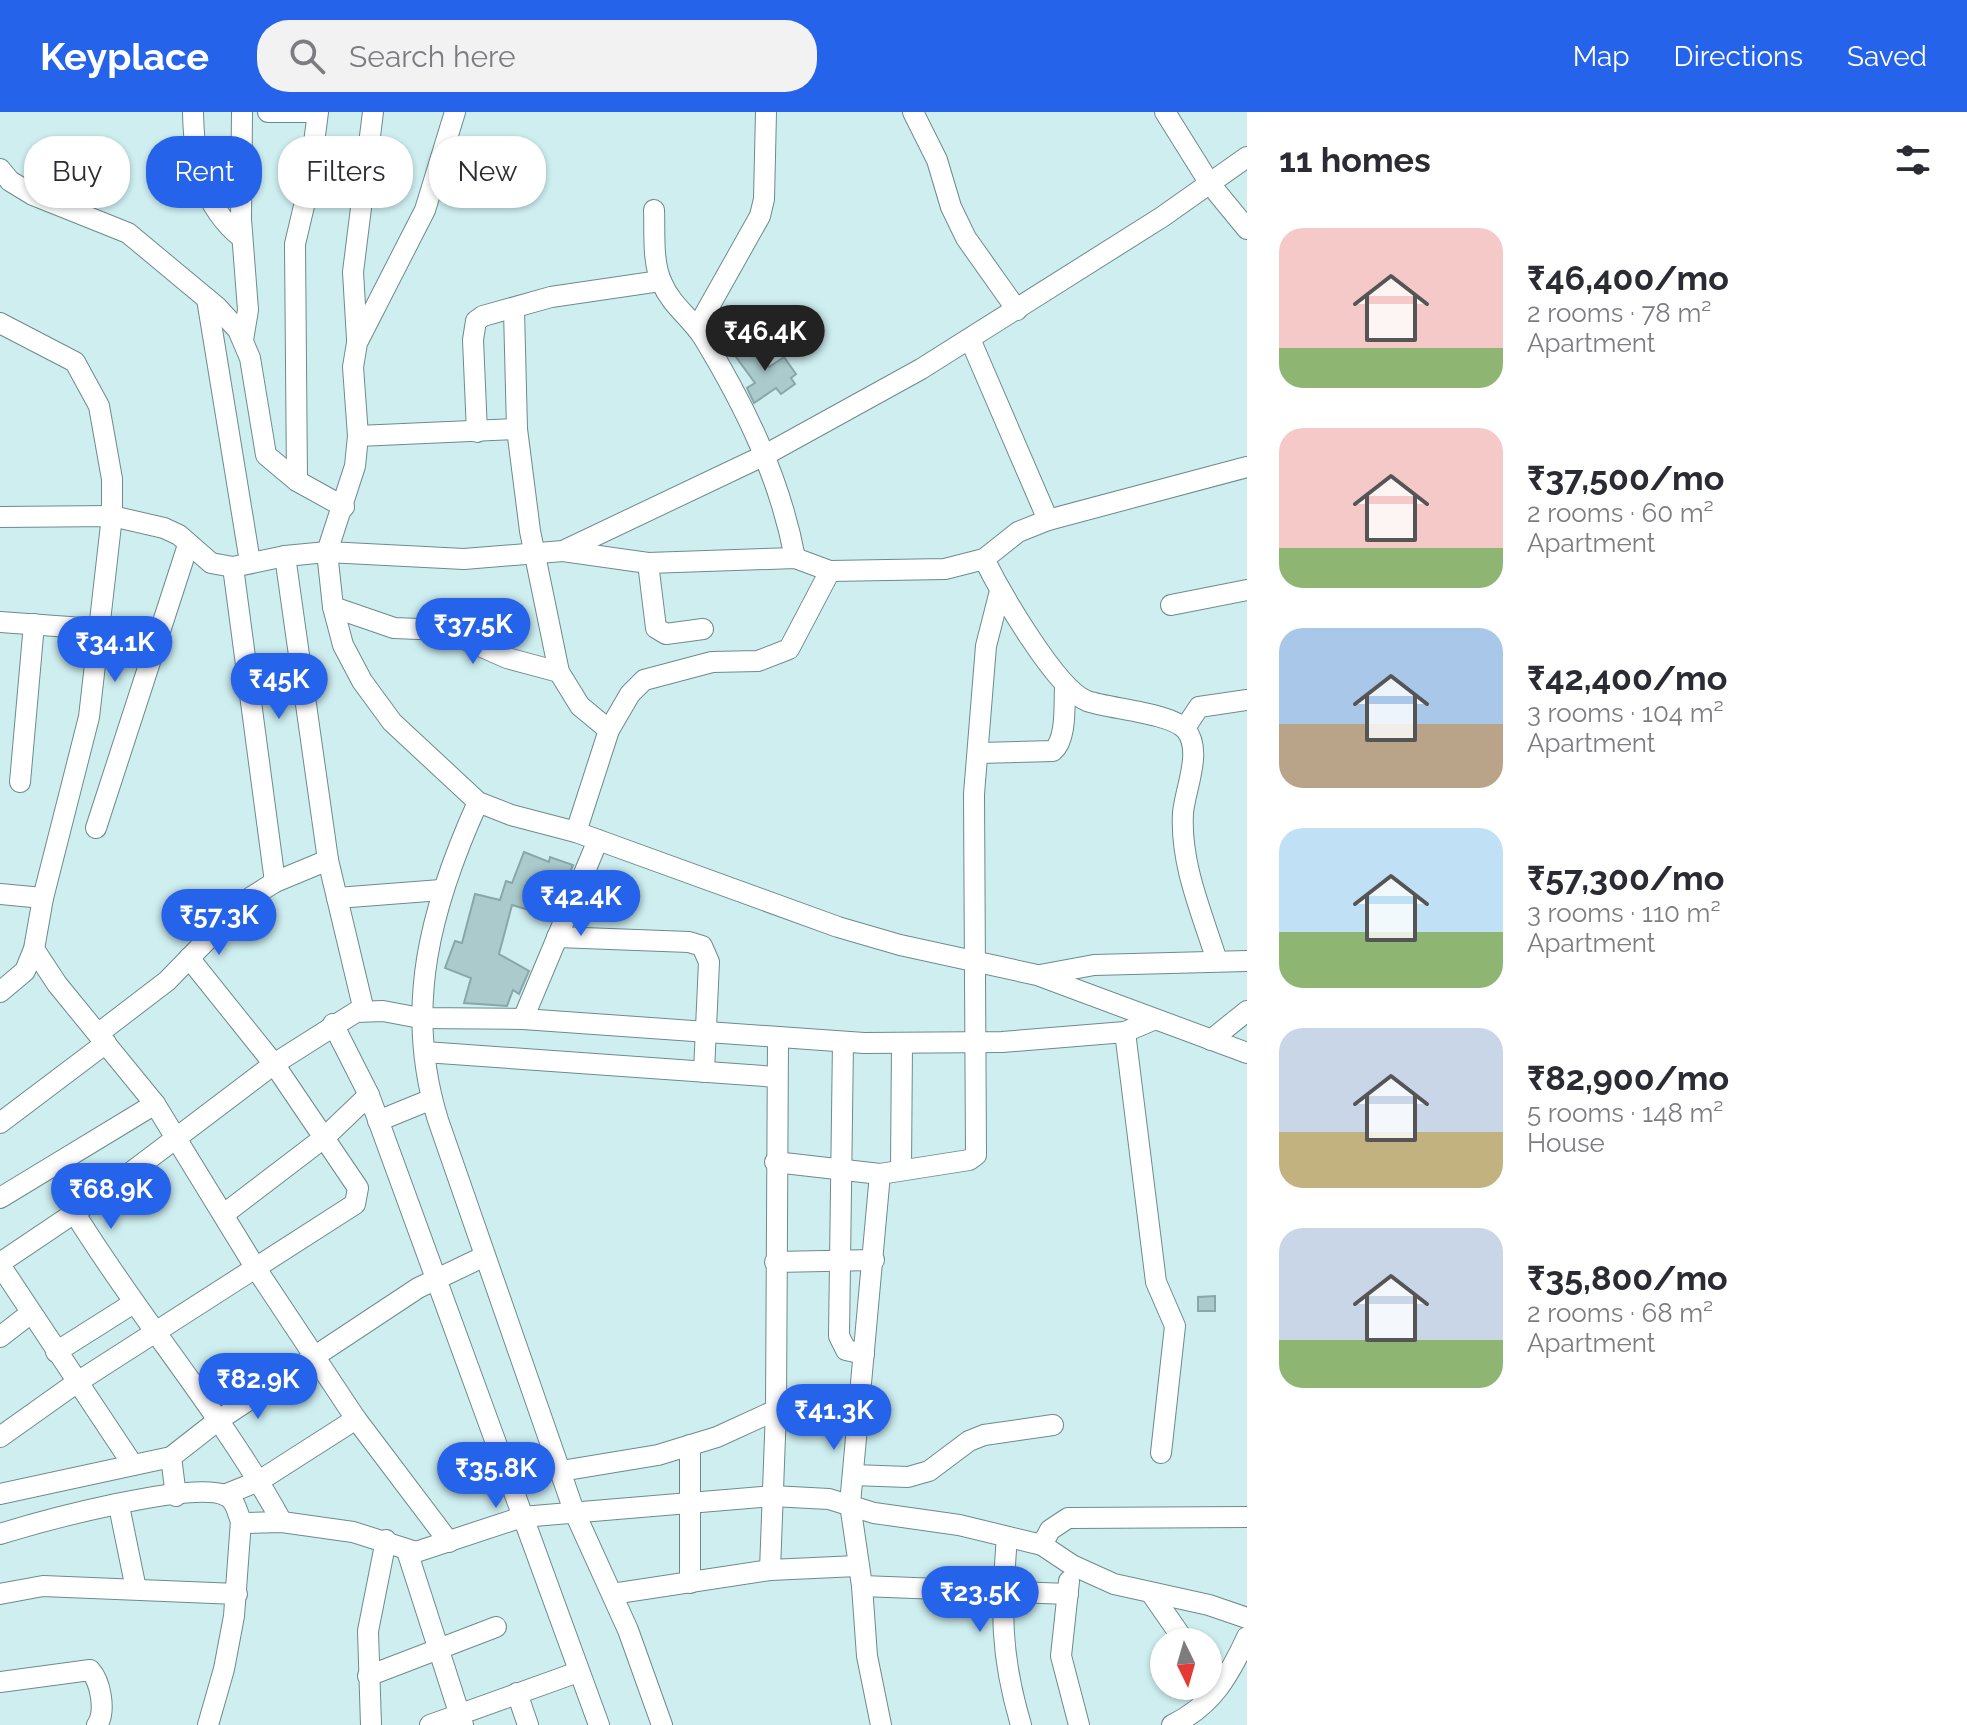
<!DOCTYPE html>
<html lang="en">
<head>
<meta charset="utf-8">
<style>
	body { margin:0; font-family:Raleway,sans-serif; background:#f2f2f3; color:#2b2b33; height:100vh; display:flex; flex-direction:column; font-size:30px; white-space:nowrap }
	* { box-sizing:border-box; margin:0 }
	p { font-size:26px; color:#7c7c81 }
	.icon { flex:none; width:44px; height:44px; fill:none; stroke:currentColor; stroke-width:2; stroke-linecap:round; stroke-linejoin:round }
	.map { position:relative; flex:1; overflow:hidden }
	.drawer { display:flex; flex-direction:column; background:#fff; width:720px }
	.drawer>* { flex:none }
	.hud { position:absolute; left:24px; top:24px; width:760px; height:72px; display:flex; gap:16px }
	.needle { width:52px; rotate:175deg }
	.tools { position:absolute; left:1150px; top:1516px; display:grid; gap:16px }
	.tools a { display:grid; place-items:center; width:72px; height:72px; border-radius:50%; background:#fff; box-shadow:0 2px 6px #0004; font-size:40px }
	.price { position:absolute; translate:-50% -68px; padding:0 18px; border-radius:28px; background:#2563eb; color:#fff; font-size:26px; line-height:52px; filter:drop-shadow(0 2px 4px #0008) }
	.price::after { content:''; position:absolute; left:50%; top:48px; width:24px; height:18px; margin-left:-12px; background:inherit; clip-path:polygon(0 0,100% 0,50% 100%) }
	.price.on { background:#222; color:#fff }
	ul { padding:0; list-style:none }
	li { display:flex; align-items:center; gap:24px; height:200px; padding:0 32px }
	li span { display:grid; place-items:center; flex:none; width:224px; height:160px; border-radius:24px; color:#555 }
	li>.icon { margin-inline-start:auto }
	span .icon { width:96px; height:96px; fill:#fffc; stroke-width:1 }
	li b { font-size:34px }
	h2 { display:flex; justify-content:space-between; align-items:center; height:96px; padding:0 32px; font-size:34px }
	.chip { padding:0 28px; border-radius:32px; background:#fff; box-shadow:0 2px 6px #0004; font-size:28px; line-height:72px }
	.chip.on { background:#2563eb; color:#fff }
	header { display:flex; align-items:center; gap:48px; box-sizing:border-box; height:112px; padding:0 40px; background:#2563eb; color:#fff }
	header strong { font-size:38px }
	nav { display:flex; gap:44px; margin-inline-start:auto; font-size:28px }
	.search { width:560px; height:72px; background:#f2f2f3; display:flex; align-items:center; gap:20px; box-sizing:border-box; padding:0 28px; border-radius:32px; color:#7c7c81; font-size:30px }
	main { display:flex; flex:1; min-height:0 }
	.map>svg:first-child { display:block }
	.building { fill:#abcacc; stroke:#89a7a9; stroke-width:2 }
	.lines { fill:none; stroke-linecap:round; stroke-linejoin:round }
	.minor-casing { stroke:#6d8b8c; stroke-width:22 }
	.minor { stroke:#fff; stroke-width:20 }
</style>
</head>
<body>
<header>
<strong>Keyplace</strong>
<div class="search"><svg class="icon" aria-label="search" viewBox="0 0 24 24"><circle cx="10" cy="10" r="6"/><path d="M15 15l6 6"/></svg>Search here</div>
<nav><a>Map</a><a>Directions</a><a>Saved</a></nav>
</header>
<main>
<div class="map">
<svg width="1247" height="1613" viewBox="0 0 1247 1613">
	<rect width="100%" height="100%" fill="#ceeef0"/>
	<g class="building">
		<polygon points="750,229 769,255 784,245 796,262 791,266 795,272 781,282 776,276 754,291 747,276 755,271 733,241"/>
		<polygon points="524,740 549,750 550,745 573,753 555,796 532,788 529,798 512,793 499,842 529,859 519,882 513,878 507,894 464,891 471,866 445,856 455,829 462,831 475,782 500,788 506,769 512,771"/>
		<polygon points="1215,1184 1215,1199 1198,1199 1198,1185"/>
	</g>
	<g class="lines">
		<defs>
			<g id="minor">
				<path d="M193 0C194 50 202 94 242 126"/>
				<polyline points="242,0 241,107 248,198 243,228"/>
				<polyline points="268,0 309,0"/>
				<polyline points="455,0 425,98 357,231 353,255 358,324 355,354 327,440 333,495 343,533 362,569 392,610 478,690 511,703 576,720 838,815 900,833 1037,863 1247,941"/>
				<polyline points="913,0 937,48 951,95 966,126 1017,198"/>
				<polyline points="1165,0 1210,72 1247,117"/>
				<polyline points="0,57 10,69 33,83 128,121 217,195 238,218 250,246 266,343 297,369 344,395"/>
				<path d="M654 98C655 121 652 150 662 171 671 193 691 206 703 225 745 294 780 366 795 446"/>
				<polyline points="207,187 250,450"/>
				<polyline points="514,198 517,317 530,419 559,560"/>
				<polyline points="0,211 75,250 99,294 112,367 112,404 89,605 43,786 34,837 25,859 0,880"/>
				<polyline points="697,216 760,104 764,87 766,0"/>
				<polyline points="357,227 353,160 373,0"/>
				<polyline points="970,227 1048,408"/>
				<polyline points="477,320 473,228 476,209 483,204 551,185 660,169"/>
				<polyline points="358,324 517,317"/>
				<polyline points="297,369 295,132 308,77 318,0"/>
				<polyline points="0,405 112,404 164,416 179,423 211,451 233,455 285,444 327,440 464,447 563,439 765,343 921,257 1162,105 1247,45"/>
				<polyline points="563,439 648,451 795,446 830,459 945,457 984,447 1018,420 1048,408 1247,355"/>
				<polyline points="285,444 328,748 364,899"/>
				<path d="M984 447C1000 479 1056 577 1087 589 1110 597 1172 601 1186 618 1203 639 1185 677 1183 701 1180 752 1202 801 1217 849"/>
				<polyline points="648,451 656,516 666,522 703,517"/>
				<polyline points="233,455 275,770"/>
				<polyline points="1171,493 1247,478"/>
				<polyline points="333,495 394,516 444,518 507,546 559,560 580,594 609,618"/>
				<polyline points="0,510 97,517"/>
				<polyline points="1185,616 1199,595 1247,588"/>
				<path d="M979 641 1053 639C1067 627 1064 593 1065 575"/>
				<polyline points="20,670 34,512"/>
				<path d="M478 690C431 794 403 895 438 1008L574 1399 628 1518 662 1613"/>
				<polyline points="96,716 188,433"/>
				<polyline points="576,720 609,618 630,582 644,568 712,550 758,549 789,537 830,459"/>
				<polyline points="0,782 43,786"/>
				<polyline points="337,786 441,778"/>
				<polyline points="557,825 689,830 702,834 709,850 704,960"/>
				<polyline points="34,837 57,872 155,992 255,1155 356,1307 449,1430"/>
				<polyline points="1040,863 1094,853 1247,849"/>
				<polyline points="523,907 598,728"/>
				<polyline points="333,912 369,983 599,1613"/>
				<polyline points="1125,920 1156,1170 1175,1214 1161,1341"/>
				<polyline points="99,921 167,869 245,789 275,770 328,748"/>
				<polyline points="1211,928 1247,899"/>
				<polyline points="843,930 839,1224 846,1238 864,1242"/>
				<polyline points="425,940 777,965"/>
				<polyline points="378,1009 432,987"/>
				<polyline points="0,1011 106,931"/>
				<polyline points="775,1050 880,1062 969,1048 976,1043 974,682 986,534 1000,479"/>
				<polyline points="901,1057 902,931"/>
				<polyline points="880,1062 850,1392 862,1474 867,1544 881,1613"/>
				<polyline points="0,1086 155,992"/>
				<path d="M74 1100C139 1206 222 1301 282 1410"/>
				<polyline points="224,1102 325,1025 369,983"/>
				<polyline points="775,1150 874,1148"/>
				<polyline points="0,1151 101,1083 274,952 356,900 383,899 420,906 523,907 864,931 1002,930 1125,920 1153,908"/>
				<polyline points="0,1153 133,1353"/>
				<polyline points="0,1225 31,1201"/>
				<polyline points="56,1240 132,1192"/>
				<polyline points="0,1325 76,1271 355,1092 358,1076 274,952 189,846"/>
				<polyline points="171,1345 176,1384"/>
				<polyline points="561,1359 658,1343 717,1325 776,1298"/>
				<polyline points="853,1363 908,1365 929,1359 969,1329 984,1323 1053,1313"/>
				<polyline points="0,1382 171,1345 217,1309 418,1176 485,1144"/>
				<polyline points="224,1383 259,1369 356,1307"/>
				<polyline points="119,1394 136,1477"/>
				<path d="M0 1422C42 1409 189 1369 225 1383 236 1388 237 1400 241 1409L245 1411 282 1410 353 1420 416 1440 522 1405 772 1384 829 1387 874 1401 959 1413 1042 1433 1072 1453 1114 1472 1209 1493 1247 1506"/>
				<path d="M1007 1425C1001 1499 1000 1542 1021 1613"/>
				<polyline points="1042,1433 1050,1418 1068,1406 1247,1405"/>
				<polyline points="407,1439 463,1613"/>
				<polyline points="770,1458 776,1298 778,925"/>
				<polyline points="1069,1469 1061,1544 1079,1613"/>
				<polyline points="690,1471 690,1333"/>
				<polyline points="862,1474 1068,1482"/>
				<polyline points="1151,1481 1185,1530"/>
				<polyline points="0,1482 43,1474 237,1482"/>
				<polyline points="612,1482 770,1458 857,1454"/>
				<polyline points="368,1564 496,1515"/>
				<path d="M0 1570 90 1558C101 1570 106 1600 97 1613"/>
				<polyline points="517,1581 528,1613"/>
				<polyline points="208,1613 224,1557 234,1504 241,1409"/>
				<polyline points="371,1613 368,1519 386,1428"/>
				<polyline points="430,1613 578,1560"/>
				<path d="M1172 1613C1212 1594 1229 1564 1247 1525"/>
			</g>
		</defs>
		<use href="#minor" class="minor-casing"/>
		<use href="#minor" class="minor"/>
	</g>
</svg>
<div class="tools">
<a><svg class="needle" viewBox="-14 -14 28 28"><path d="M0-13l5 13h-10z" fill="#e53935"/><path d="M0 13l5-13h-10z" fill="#7c7c81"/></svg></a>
</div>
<b class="price on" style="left:765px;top:261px">₹46.4K</b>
<b class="price" style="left:473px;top:554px">₹37.5K</b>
<b class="price" style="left:115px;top:572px">₹34.1K</b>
<b class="price" style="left:279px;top:609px">₹45K</b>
<b class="price" style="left:581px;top:826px">₹42.4K</b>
<b class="price" style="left:219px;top:845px">₹57.3K</b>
<b class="price" style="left:111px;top:1119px">₹68.9K</b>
<b class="price" style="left:258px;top:1309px">₹82.9K</b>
<b class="price" style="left:834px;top:1340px">₹41.3K</b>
<b class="price" style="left:496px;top:1398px">₹35.8K</b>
<b class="price" style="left:980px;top:1522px">₹23.5K</b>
<div class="hud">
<a class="chip">Buy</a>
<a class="chip on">Rent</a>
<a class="chip">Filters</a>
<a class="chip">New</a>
</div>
</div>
<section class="drawer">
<h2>11 homes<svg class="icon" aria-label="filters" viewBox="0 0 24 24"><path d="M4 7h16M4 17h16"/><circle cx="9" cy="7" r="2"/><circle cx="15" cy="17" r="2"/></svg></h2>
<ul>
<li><span style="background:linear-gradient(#f6c9c9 75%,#8fb573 0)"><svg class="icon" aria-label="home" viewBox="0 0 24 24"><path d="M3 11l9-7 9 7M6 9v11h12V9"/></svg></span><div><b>₹46,400/mo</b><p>2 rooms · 78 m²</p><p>Apartment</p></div></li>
<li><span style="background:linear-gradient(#f6c9c9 75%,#8fb573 0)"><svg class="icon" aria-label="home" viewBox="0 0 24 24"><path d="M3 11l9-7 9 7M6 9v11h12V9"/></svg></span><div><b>₹37,500/mo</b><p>2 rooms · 60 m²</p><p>Apartment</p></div></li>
<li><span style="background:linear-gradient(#a9c7e8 60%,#b9a48a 0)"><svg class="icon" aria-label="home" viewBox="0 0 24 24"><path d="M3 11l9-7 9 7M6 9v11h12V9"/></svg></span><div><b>₹42,400/mo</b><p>3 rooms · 104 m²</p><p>Apartment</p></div></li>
<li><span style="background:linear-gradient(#bfe0f5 65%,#8fb573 0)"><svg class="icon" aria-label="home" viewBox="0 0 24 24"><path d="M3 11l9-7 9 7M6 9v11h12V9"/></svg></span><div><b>₹57,300/mo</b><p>3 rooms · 110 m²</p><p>Apartment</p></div></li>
<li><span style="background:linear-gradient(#c9d6e8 65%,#c2b280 0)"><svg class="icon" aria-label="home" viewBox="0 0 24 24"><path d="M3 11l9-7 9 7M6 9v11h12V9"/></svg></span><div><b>₹82,900/mo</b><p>5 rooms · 148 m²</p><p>House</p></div></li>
<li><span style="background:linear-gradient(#c9d6e8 70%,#8fb573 0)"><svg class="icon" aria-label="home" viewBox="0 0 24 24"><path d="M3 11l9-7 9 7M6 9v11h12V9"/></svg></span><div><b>₹35,800/mo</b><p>2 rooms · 68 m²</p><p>Apartment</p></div></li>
</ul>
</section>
</main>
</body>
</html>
